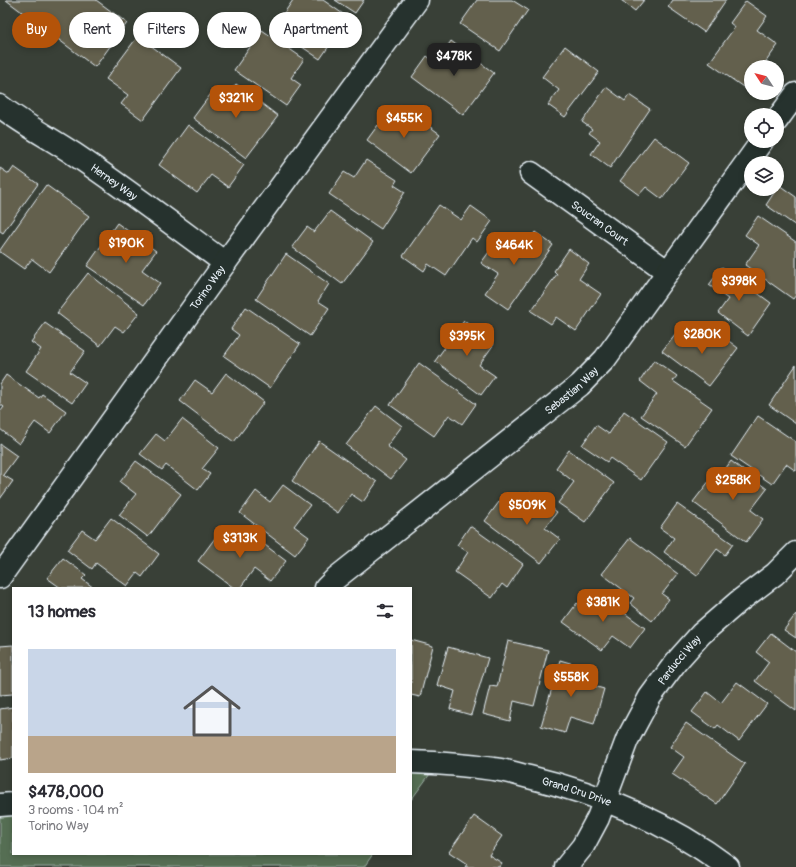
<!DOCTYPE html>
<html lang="en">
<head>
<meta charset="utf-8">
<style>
	body { margin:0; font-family:Pangolin,sans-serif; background:#f7f7f7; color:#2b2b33; height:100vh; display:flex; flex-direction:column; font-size:15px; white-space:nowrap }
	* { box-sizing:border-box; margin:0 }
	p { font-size:13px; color:#7c7c81 }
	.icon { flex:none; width:22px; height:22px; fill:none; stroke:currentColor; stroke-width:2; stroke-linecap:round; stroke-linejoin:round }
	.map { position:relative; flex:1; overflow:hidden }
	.side { position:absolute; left:12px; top:587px; width:400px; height:268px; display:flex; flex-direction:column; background:#fff; border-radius:0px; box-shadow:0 2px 6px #0003 }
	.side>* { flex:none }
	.hud { position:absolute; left:12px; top:12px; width:400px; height:36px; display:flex; gap:8px }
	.needle { width:26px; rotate:306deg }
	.fabs { position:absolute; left:744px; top:60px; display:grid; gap:8px }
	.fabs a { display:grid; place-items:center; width:40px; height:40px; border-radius:50%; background:#fff; box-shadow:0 2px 6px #0003; font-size:20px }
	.price { position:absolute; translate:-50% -34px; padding:0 9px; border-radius:8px; background:#b45309; color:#fff; font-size:13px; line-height:26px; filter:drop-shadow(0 1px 2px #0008) }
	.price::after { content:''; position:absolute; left:50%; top:24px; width:12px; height:9px; margin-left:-6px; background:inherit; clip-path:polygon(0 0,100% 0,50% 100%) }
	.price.current { background:#222; color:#fff }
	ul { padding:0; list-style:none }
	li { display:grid; align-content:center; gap:8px; height:212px; padding:0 16px }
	li span { display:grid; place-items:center; height:124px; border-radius:0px; color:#555 }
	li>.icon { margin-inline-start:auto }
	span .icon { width:72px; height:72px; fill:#fffc; stroke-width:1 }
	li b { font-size:17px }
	h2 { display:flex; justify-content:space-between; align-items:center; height:48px; padding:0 16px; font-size:17px }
	.chip { padding:0 14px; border-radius:18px; background:#fff; box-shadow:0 2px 6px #0003; font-size:14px; line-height:36px }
	.chip.current { background:#b45309; color:#fff }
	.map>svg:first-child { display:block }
	.green { fill:#556e53; stroke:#9eb0a6 }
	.building { fill:#64604d; stroke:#e8f1f8 }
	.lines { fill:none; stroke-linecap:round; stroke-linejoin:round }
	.minor-casing { stroke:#e8f1f8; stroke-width:25 }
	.minor { stroke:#26332d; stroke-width:22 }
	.labels { text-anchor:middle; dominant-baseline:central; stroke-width:3; stroke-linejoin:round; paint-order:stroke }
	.street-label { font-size:11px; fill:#e8f1f8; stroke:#26332d }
</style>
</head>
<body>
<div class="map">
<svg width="796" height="867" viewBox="0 0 796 867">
	<rect width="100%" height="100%" fill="#394037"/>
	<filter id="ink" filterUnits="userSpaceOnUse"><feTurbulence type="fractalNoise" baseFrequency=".025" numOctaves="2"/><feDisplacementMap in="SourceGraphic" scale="8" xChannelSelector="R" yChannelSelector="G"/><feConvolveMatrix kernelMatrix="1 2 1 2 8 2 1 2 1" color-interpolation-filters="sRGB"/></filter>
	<g filter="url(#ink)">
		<g class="green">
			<polygon points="411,762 438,763 411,800"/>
			<polygon points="13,804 13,854 373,854 364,867 0,867 0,805"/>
		</g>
		<g class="building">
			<polygon points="6,0 96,0 127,23 95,67"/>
			<polygon points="293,0 323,0 343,14 330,32 336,36 320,59 274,28"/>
			<polygon points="335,0 364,0 355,13"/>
			<polygon points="477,0 512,0 528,10 500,51 460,24"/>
			<polygon points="621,0 644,0 635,11"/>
			<polygon points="673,0 726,0 704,32 668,7"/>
			<polygon points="746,1 767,16 757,30 778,45 762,67 751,67 751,83 746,89 709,63 735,27 730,23"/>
			<polygon points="262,30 304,59 291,78 301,85 286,106 234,70"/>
			<polygon points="138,36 181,68 143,120 121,104 128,95 106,79"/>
			<polygon points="451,41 494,73 463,115 412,77 427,56 436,63"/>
			<polygon points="565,46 599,72 565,117 548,105 559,90 542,77"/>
			<polygon points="236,84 278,116 246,158 193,118 213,91 224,99"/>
			<polygon points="606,87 625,101 629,95 650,109 610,168 591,154 600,141 589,133 592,129 582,122"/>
			<polygon points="400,105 440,134 411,173 367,140 378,125 383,129"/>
			<polygon points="188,125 244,165 228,187 211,175 197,193 159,165"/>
			<polygon points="654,137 689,163 662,199 646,187 639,195 620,181"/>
			<polygon points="366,160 397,180 394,185 405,192 381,229 329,194 344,172 354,178"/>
			<polygon points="14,167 38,184 3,233 0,231 0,168 9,174"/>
			<polygon points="46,185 89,216 49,272 32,259 24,269 0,252 0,250"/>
			<polygon points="779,185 796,197 796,226 766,205"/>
			<polygon points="439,205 461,220 471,206 492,221 477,242 472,238 446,276 428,264 424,271 403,256"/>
			<polygon points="330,211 373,242 342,284 292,247 307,227 314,232"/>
			<polygon points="758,216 796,242 796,295 793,299 745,265 759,245 745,235"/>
			<polygon points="117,223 156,251 142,270 160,283 144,305 87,266"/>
			<polygon points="535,232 553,245 508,309 485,293 498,274 481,263 502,234 523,249"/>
			<polygon points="569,249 589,264 579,279 601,294 576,331 556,317 551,324 531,311 557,274 554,271"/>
			<polygon points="286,254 329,284 318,301 329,308 310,336 256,299"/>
			<polygon points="722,267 771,303 748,336 718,313 728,299 709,285"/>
			<polygon points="88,273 139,313 124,332 115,326 100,346 57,313"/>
			<polygon points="246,307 300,344 270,388 224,356 239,335 231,329"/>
			<polygon points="464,321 494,344 479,365 495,376 481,395 435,361 453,336 444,330 447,325 456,331"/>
			<polygon points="45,323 85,351 70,372 86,383 72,403 26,371 41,349 31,342"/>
			<polygon points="713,329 738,348 709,386 662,351 676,333 698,349"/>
			<polygon points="654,360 677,376 673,381 712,408 685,446 641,416 657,394 640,381"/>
			<polygon points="419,363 476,404 462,424 449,415 434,436 390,405"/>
			<polygon points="796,365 796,424 769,405"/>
			<polygon points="226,373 264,402 234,442 180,401 195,380 212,392"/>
			<polygon points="6,375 39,398 42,394 66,411 50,433 35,422 19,444 0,429 0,412 4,407 0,404 0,384"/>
			<polygon points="376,406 402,426 387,446 406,460 391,479 346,445"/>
			<polygon points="624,411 668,442 641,480 610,458 607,462 582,445 596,425 609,434"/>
			<polygon points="758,416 796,442 796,471 786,464 772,484 731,456"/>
			<polygon points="182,419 219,448 202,469 210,474 198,490 166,465 162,470 140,454 156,434 165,441"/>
			<polygon points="319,441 377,482 363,502 351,494 338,513 292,481"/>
			<polygon points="0,444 17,456 3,475 13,481 0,499"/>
			<polygon points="569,450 614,483 585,522 558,503 574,482 556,468"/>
			<polygon points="136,461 181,494 148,537 119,515 136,494 120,482"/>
			<polygon points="731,461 767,489 751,510 763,519 746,542 693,502 710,480 715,483"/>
			<polygon points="283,485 310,505 294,526 309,537 295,555 240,513 256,491 270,502"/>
			<polygon points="530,492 557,512 545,528 560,539 541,563 485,521 499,502 514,513"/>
			<polygon points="677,504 733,544 725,555 717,549 697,576 664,552 674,538 660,528"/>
			<polygon points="111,518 159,554 142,577 137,573 127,586 96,563 92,569 67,550 82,530 95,539"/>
			<polygon points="470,526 523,564 507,588 502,584 492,598 455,572 468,552 457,545"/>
			<polygon points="221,530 231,537 236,531 258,547 261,542 286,561 270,581 254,569 240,588 234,588 198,561"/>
			<polygon points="630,538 678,574 662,594 669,599 652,621 630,603 634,598 602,574"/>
			<polygon points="63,558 86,575 82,579 94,588 61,588 47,578"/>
			<polygon points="597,593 645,628 630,648 613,636 602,650 563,622 577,603 585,609"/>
			<polygon points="796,614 796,638 784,630"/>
			<polygon points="771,633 796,652 796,711 755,681 769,662 756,652"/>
			<polygon points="411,640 433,646 420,697 411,695"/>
			<polygon points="508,641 548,650 534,706 514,701 510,721 483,714 490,686 497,687"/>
			<polygon points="13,645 13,694 0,695 0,646"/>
			<polygon points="448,647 488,658 471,715 450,709 455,691 437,685"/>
			<polygon points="560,660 587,668 583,683 604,689 594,724 570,717 565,733 541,726"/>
			<polygon points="737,682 767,704 739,741 718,725 715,729 692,712 707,692 721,703"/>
			<polygon points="13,707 13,758 0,760 0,709"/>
			<polygon points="686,723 745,764 717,804 672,774 684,757 670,747"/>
			<polygon points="474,816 502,836 489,855 502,863 499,867 465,867 467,864 449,852"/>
		</g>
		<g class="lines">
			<defs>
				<g id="minor">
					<path id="s1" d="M0 106C23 124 50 138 74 154 126 189 175 226 225 263"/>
					<polyline points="777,120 796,94"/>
					<path id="s2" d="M531 173 668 272"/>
					<path id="s3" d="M0 577 225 263 417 0"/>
					<path id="s4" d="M326 588 336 578 580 385 605 359 762 141"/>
					<path id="s5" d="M411 762C438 763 466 765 493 769 505 770 517 774 529 777 600 794 669 823 728 867"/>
					<polyline points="0,805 13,804"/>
					<path id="s6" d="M566 867 583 846 598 818 627 740 650 697 676 662 701 634 738 602 775 574 796 553"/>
				</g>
			</defs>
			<use href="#minor" class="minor-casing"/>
			<use href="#minor" class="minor"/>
		</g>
	</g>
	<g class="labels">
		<g class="street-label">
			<text stroke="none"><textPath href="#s1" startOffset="137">Herney Way</textPath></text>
			<text stroke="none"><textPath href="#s2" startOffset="85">Soucran Court</textPath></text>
			<text stroke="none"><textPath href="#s3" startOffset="356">Torino Way</textPath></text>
			<text stroke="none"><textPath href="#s4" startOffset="315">Sebastian Way</textPath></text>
			<text stroke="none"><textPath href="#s6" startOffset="238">Parducci Way</textPath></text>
			<text stroke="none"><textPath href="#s5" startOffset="169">Grand Cru Drive</textPath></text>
		</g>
	</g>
</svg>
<div class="fabs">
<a><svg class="needle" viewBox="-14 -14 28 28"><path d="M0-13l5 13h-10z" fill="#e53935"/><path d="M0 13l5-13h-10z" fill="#7c7c81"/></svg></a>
<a><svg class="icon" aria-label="locate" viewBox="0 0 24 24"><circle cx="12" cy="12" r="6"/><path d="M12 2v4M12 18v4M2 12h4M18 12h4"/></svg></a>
<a><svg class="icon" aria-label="layers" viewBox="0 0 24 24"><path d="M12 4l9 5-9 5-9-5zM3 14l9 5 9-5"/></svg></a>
</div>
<b class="price current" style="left:454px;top:77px">$478K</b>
<b class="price" style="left:236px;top:119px">$321K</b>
<b class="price" style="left:404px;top:139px">$455K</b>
<b class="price" style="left:126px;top:264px">$190K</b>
<b class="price" style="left:514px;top:266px">$464K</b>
<b class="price" style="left:739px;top:302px">$398K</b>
<b class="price" style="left:702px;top:355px">$280K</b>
<b class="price" style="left:467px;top:357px">$395K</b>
<b class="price" style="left:733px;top:501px">$258K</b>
<b class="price" style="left:527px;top:526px">$509K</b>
<b class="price" style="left:240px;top:559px">$313K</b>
<b class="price" style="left:603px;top:623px">$381K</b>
<b class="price" style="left:571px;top:698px">$558K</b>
<div class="hud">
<a class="chip current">Buy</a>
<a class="chip">Rent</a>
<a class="chip">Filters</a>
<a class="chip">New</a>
<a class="chip">Apartment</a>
</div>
<section class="side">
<h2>13 homes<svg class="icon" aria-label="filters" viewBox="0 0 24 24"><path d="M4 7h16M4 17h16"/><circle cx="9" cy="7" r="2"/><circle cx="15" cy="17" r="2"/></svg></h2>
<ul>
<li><span style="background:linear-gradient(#c9d6e8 70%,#b9a48a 0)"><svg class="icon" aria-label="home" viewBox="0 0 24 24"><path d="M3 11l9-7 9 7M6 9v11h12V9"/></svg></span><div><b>$478,000</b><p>3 rooms · 104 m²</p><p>Torino Way</p></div></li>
</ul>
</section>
</div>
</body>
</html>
